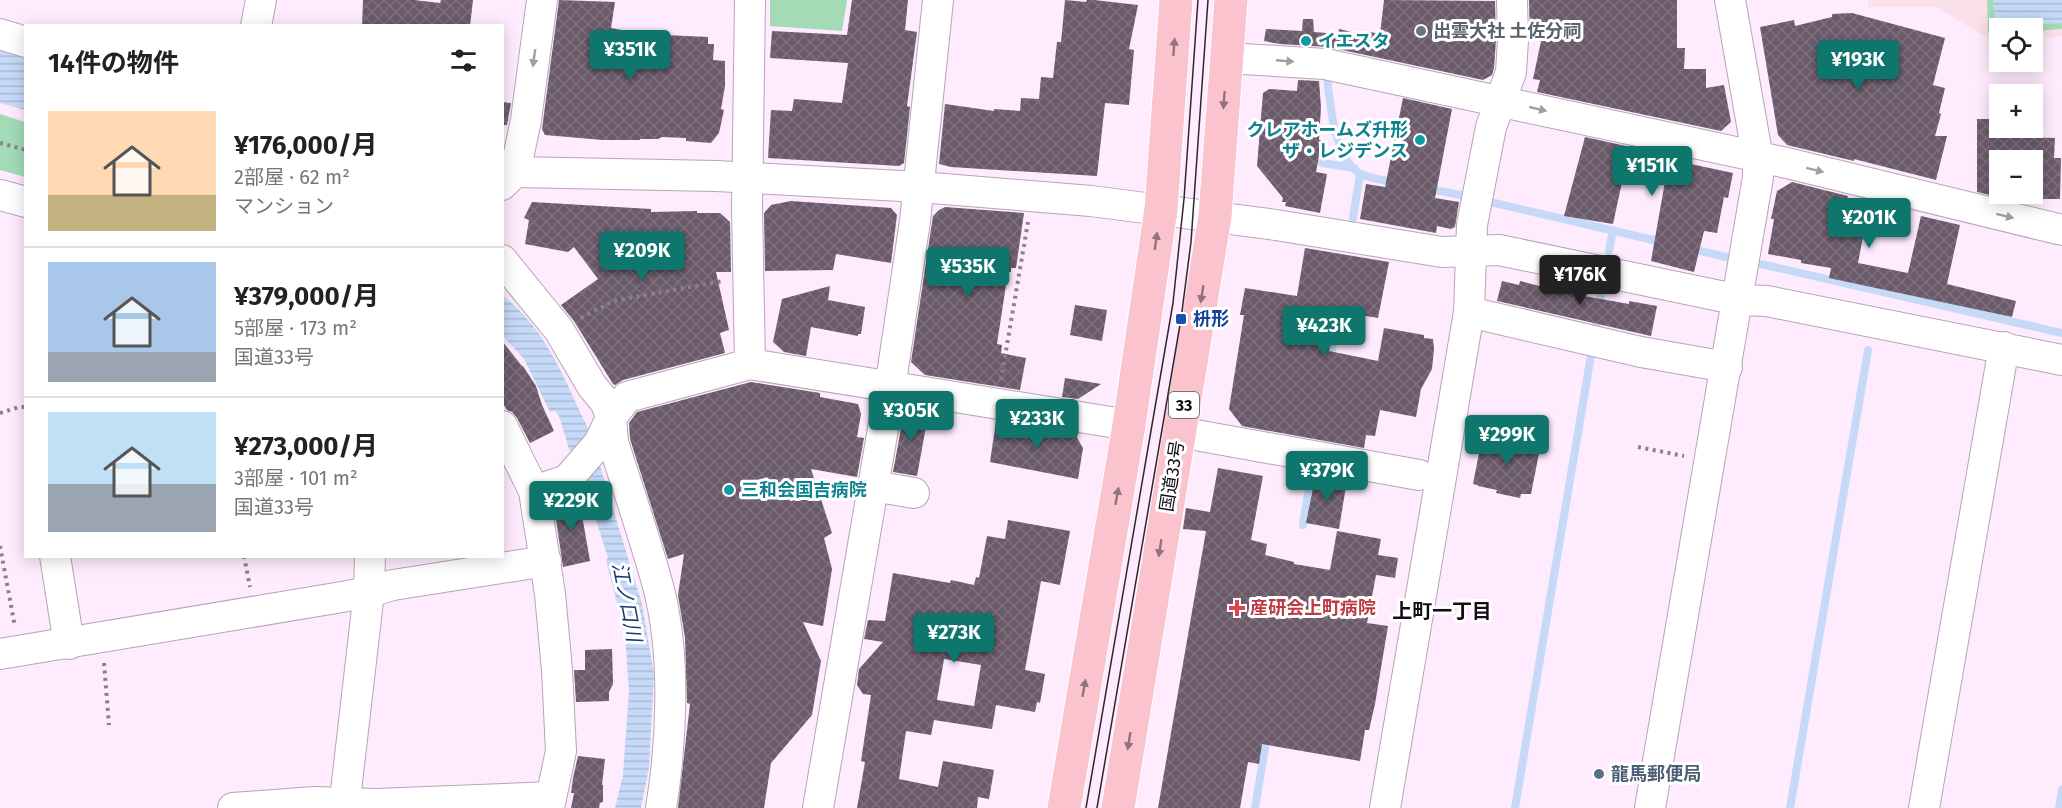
<!DOCTYPE html>
<html lang="ja">
<head>
<meta charset="utf-8">
<style>
	body { margin:0; font-family:"Fira Sans","Noto Sans JP",sans-serif; background:#f6f6f6; color:#222; height:100vh; display:flex; flex-direction:column; font-size:22px; white-space:nowrap }
	* { box-sizing:border-box; margin:0 }
	p { font-size:20px; color:#767676 }
	.icon { flex:none; width:33px; height:33px; fill:none; stroke:currentColor; stroke-width:2; stroke-linecap:round; stroke-linejoin:round }
	.map { position:relative; flex:1; overflow:hidden }
	.drawer { position:absolute; left:24px; top:24px; width:480px; height:534px; display:flex; flex-direction:column; background:#fff; border-radius:0px; box-shadow:0 3px 15px #0003 }
	.drawer>* { flex:none }
	.buttons { position:absolute; left:1989px; top:18px; display:grid; gap:12px }
	.buttons a { display:grid; place-items:center; width:54px; height:54px; border-radius:0px; background:#fff; box-shadow:0 3px 15px #0003; font-size:30px }
	.price { position:absolute; translate:-50% -51px; padding:0 14px; border-radius:6px; background:#0f766e; color:#fff; font-size:20px; line-height:39px; filter:drop-shadow(0 2px 3px #0008) }
	.price::after { content:''; position:absolute; left:50%; top:36px; width:18px; height:14px; margin-left:-9px; background:inherit; clip-path:polygon(0 0,100% 0,50% 100%) }
	.price.current { background:#222; color:#fff }
	ul { padding:0; list-style:none }
	li { display:flex; align-items:center; gap:18px; height:150px; padding:0 24px }
	li+li { border-top:2px solid #e0e0e0 }
	li span { display:grid; place-items:center; flex:none; width:168px; height:120px; border-radius:0px; color:#555 }
	li>.icon { margin-inline-start:auto }
	span .icon { width:72px; height:72px; fill:#fffc; stroke-width:1 }
	li b { font-size:26px }
	h2 { display:flex; justify-content:space-between; align-items:center; height:72px; padding:0 24px; font-size:26px }
	.map>svg:first-child { display:block }
	.education { fill:#fae0e9 }
	.green { fill:#a3dbb7 }
	.water { fill:url(#water-rules) }
	.lines { fill:none; stroke-linecap:round; stroke-linejoin:round }
	.stream { stroke:#c6daf8; stroke-width:8 }
	.building { fill:url(#building-cross-hatch); fill-rule:evenodd }
	.minor-casing { stroke:#b7a5b7; stroke-width:32 }
	.highway-casing { stroke:#fff; stroke-width:35 }
	.path { stroke:#8c808c; stroke-width:4; stroke-dasharray:3 4.5; stroke-linecap:butt }
	.minor { stroke:#fff; stroke-width:30 }
	.highway { stroke:#fbc3ce; stroke-width:33 }
	.tram { stroke:#2e272e; stroke-width:1.5 }
	.oneway { fill:#93727a }
	.oneway2 { fill:#a19fa1 }
	.worship-dot { fill:#6b7280; stroke:#fff; stroke-width:2 }
	.culture-dot { fill:#0f9aa8; stroke:#fff; stroke-width:2 }
	.transit-dot { fill:#1a4fb4; stroke:#fff; stroke-width:2 }
	.health-dot { fill:#e0444e; stroke:#fff; stroke-width:2 }
	.service-dot { fill:#5c6f8a; stroke:#fff; stroke-width:2 }
	.labels { text-anchor:middle; dominant-baseline:central; stroke-width:6; stroke-linejoin:round; paint-order:stroke }
	.shield { fill:#fff; stroke:#5a565a; stroke-width:1.5 }
	.shield-label { font-size:16px; font-weight:bold; fill:#140e14 }
	.worship-label { font-size:18px; font-weight:bold; fill:#5b616d; stroke:#fff; text-anchor:start }
	.culture-label { font-size:18px; font-weight:bold; fill:#0d838f; stroke:#fff; text-anchor:start }
	.transit-label { font-size:18px; font-weight:bold; fill:#164399; stroke:#fff; text-anchor:start }
	.street-label { font-size:18px; fill:#140e14; stroke:#fff }
	.health-label { font-size:18px; font-weight:bold; fill:#be3a42; stroke:#fff; text-anchor:start }
	.service-label { font-size:18px; font-weight:bold; fill:#4e5e75; stroke:#fff; text-anchor:start }
	.water-label { font-size:20px; font-style:italic; fill:#133c75; stroke:#fff }
	.neighbourhood-label { font-size:20px; font-weight:bold; fill:#140e14; stroke:#fff }
</style>
</head>
<body>
<div class="map">
<svg width="2062" height="808" viewBox="0 0 2062 808">
	<defs>
		<pattern id="water-rules" width="6" height="5" patternUnits="userSpaceOnUse" patternTransform="scale(1.5)"><rect width="6" height="5" fill="#c6daf8"/><path d="M0 2.5h6" fill="none" stroke="#a9bad4"/></pattern>
		<pattern id="building-cross-hatch" width="8" height="8" patternUnits="userSpaceOnUse" patternTransform="scale(1.5)"><rect width="8" height="8" fill="#6a5a6a"/><path d="M0 0l8 8M0 8l8-8" fill="none" stroke="#7e717e"/></pattern>
	</defs>
	<rect width="100%" height="100%" fill="#feebfd"/>
	<polygon class="education" points="1868,0 2062,0 2062,36 2033,38 2032,28 2000,28 1999,39 1990,40 1937,7 1868,7"/>
	<g class="green">
		<polygon points="770,0 847,0 842,31 770,26"/>
		<polygon points="1987,0 2062,0 2062,29 2033,31 2032,28 2000,28 1999,32 1988,33"/>
		<polygon points="0,114 25,122 25,177 0,170"/>
	</g>
	<g class="water">
		<polygon points="1993,0 2062,0 2062,23 1995,27"/>
		<polygon points="0,49 25,57 25,110 0,103"/>
		<path d="M502 295C556 336 569 399 602 454L600 466 642 604 654 674 649 767 641 808H615L623 775 629 691 625 634 606 560 608 558 596 520 587 508 559 416 555 411 550 412 524 359 503 336Z"/>
	</g>
	<g class="lines">
		<g class="stream">
			<path d="M1327 77C1330 103 1334 157 1359 173 1369 179 1385 180 1396 182"/>
			<polyline points="1322,163 1354,168"/>
			<polyline points="1429,189 1466,196"/>
			<polyline points="1486,201 1662,242"/>
			<polyline points="1353,218 1360,174"/>
			<polyline points="1692,249 1726,257"/>
			<polyline points="1609,251 1613,230"/>
			<polyline points="1761,264 2062,333"/>
			<polyline points="1595,331 1601,294"/>
			<polyline points="1330,361 1340,302"/>
			<polyline points="1303,525 1311,474"/>
			<polyline points="1255,808 1267,736"/>
			<polyline points="1515,808 1592,349"/>
			<polyline points="1790,808 1868,350"/>
			<polyline points="2059,808 2062,790"/>
		</g>
	</g>
	<g class="building">
		<polygon points="363,0 414,0 440,3 441,0 473,0 470,26 362,26"/>
		<polygon points="559,0 615,2 611,28 643,34 708,37 708,44 714,44 713,60 725,61 725,86 721,109 724,110 719,133 711,143 686,141 686,138 662,137 658,139 640,139 640,140 603,140 545,135 542,129"/>
		<polygon points="852,0 908,0 905,30 917,32 907,106 910,107 904,163 899,166 768,158 771,110 792,111 794,99 842,103 848,63 770,58 772,31 847,35"/>
		<polygon points="1065,0 1086,2 1087,0 1094,0 1138,5 1129,49 1134,50 1129,105 1105,103 1097,176 951,167 939,164 945,104 994,111 994,109 1020,111 1021,98 1039,99 1041,77 1053,78 1057,42 1061,42"/>
		<polygon points="1384,0 1495,1 1496,40 1494,68 1492,75 1483,80 1328,47 1280,44 1264,41 1266,29 1302,31 1303,19 1313,19 1314,32 1338,34 1339,29 1369,36 1370,32 1380,34"/>
		<polygon points="1529,0 1677,0 1677,48 1685,48 1684,69 1706,69 1706,88 1724,85 1731,122 1721,131 1537,92 1540,80 1533,79 1543,32 1530,36"/>
		<polygon points="1852,13 1945,38 1933,85 1945,88 1939,113 1941,114 1935,136 1947,136 1936,180 1854,159 1854,161 1787,145 1778,135 1760,27 1794,20 1795,26 1832,17 1832,14"/>
		<polygon points="1298,80 1319,81 1321,107 1319,140 1322,140 1316,172 1327,174 1320,213 1285,206 1286,202 1282,202 1283,198 1257,166 1263,93 1269,89 1297,91"/>
		<polygon points="1403,98 1452,109 1435,198 1459,202 1455,227 1451,229 1437,226 1436,233 1360,219 1366,184 1385,187"/>
		<polygon points="502,102 511,103 507,125 502,125"/>
		<path d="M1977 119H1996L1995 136 2055 138 2054 158H2061L2060 199H2007L1977 192ZM2000 160H2032V194H2000Z"/>
		<polygon points="1585,137 1690,160 1686,163 1733,173 1728,198 1724,197 1717,233 1704,231 1694,272 1651,261 1666,176 1625,168 1613,224 1564,216"/>
		<polygon points="1792,182 1848,196 1847,199 1852,200 1850,213 1867,216 1858,263 1908,273 1921,216 1960,225 1947,284 2016,301 2012,317 1829,278 1831,268 1801,263 1801,260 1768,254 1774,219 1771,219 1777,191"/>
		<polygon points="791,201 891,208 897,215 891,263 836,254 833,270 765,271 764,213 771,205"/>
		<polygon points="532,202 651,209 651,212 697,211 697,213 720,213 730,222 731,272 716,272 729,330 720,333 725,353 623,380 615,385 613,384 574,321 561,305 598,279 574,247 568,252 525,244 529,220 524,218"/>
		<polygon points="945,207 1024,213 1016,268 1011,268 1011,272 1008,272 997,344 1002,345 1001,353 1026,358 1020,390 925,375 911,362 933,216 939,210"/>
		<polygon points="1305,248 1389,262 1378,318 1335,311 1329,351 1378,361 1384,328 1424,335 1424,338 1433,339 1434,349 1432,369 1421,389 1416,417 1380,410 1375,436 1366,435 1364,448 1242,426 1229,409 1244,315 1240,315 1245,288 1297,296"/>
		<polygon points="1502,281 1519,285 1520,281 1547,288 1548,286 1553,287 1553,285 1585,291 1584,296 1629,304 1629,301 1657,306 1651,336 1497,301"/>
		<polygon points="830,286 828,300 865,307 861,334 858,334 858,336 811,327 806,356 784,352 773,342 782,299"/>
		<polygon points="1075,305 1107,310 1102,341 1070,335"/>
		<polygon points="502,341 522,366 523,366 536,386 542,405 554,431 530,443 517,418 512,412 507,410 502,402"/>
		<polygon points="1065,378 1101,384 1078,399 1062,397"/>
		<polygon points="751,382 820,393 820,397 858,404 861,414 857,437 864,438 857,477 811,469 832,533 824,538 832,569 823,626 803,622 821,661 812,715 771,763 764,808 678,808 690,704 687,703 685,638 678,595 684,554 668,559 630,439 629,423 637,412"/>
		<polygon points="914,408 929,410 917,476 893,472 903,417"/>
		<polygon points="996,421 1075,434 1083,448 1078,479 990,462"/>
		<polygon points="1487,437 1504,440 1505,437 1525,441 1525,443 1540,448 1531,494 1521,494 1520,498 1496,493 1497,490 1478,486 1478,485 1473,484 1482,438"/>
		<polygon points="1218,468 1263,476 1251,540 1267,544 1265,555 1294,562 1294,564 1330,570 1337,531 1381,539 1378,555 1398,558 1395,578 1376,575 1367,623 1388,626 1375,704 1369,730 1365,730 1360,761 1262,744 1259,764 1248,762 1240,808 1158,808 1206,531 1183,529 1186,508 1210,512"/>
		<polygon points="1316,474 1347,480 1339,529 1306,523"/>
		<polygon points="573,496 579,498 590,561 563,567 554,506 558,501"/>
		<path d="M1008 520 1070 531 1060 585 1041 581 1025 670 1045 674 1040 703 1037 702 1035 712 996 705 992 729 934 720 931 735 906 731 899 779 938 787 943 761 994 770 989 799 978 797 977 808H857L865 762 861 761 871 695 863 694 857 685 859 669 883 642 864 639 868 620 885 621 893 573 950 583 951 580 974 585 976 577 979 578 987 536 1005 539ZM944 659 981 665 974 706 937 700Z"/>
		<polygon points="612,649 613,684 609,692 609,701 576,702 574,670 585,670 585,650"/>
		<polygon points="578,756 605,759 602,785 603,785 603,802 600,803 599,808 571,808 574,793 571,793 573,778"/>
	</g>
	<g class="lines">
		<defs>
			<g id="minor">
				<polyline points="256,26 261,0"/>
				<polyline points="0,34 26,42"/>
				<polyline points="1227,58 1325,64 1787,163 2062,230"/>
				<polyline points="502,168 515,172 716,176 920,187 1091,201 1276,225 1442,252 1499,250 1739,300 1767,301 2062,360"/>
				<polyline points="502,185 515,172 526,120 542,0"/>
				<polyline points="0,195 26,202"/>
				<path d="M502 260 559 330 592 386 606 403 611 418 613 442C628 490 645 538 658 586 676 653 672 741 661 808"/>
				<polyline points="1469,312 1641,352 1727,367"/>
				<polyline points="750,364 747,208 750,0"/>
				<polyline points="502,426 534,491 550,594 557,670 561,751 549,808"/>
				<polyline points="1179,432 1419,475"/>
				<polyline points="873,486 914,493"/>
				<polyline points="534,491 567,480 599,443 611,418 627,397 750,364 1129,425"/>
				<polyline points="55,556 69,644"/>
				<polyline points="0,654 342,597 369,592 393,585 546,561"/>
				<polyline points="233,808 314,802 376,804 551,797"/>
				<polyline points="344,808 369,592 370,556"/>
				<polyline points="818,808 890,388 915,221 938,0"/>
				<polyline points="1385,808 1469,312 1472,225 1491,127 1511,72 1513,40 1512,0"/>
				<polyline points="1650,808 1758,177 1758,159 1730,0"/>
				<polyline points="1924,808 2004,347"/>
			</g>
			<g id="highway">
				<polyline points="1064,808 1129,425 1161,209 1176,0"/>
				<polyline points="1118,808 1215,216 1231,0"/>
			</g>
		</defs>
		<use href="#minor" class="minor-casing"/>
		<use href="#highway" class="highway-casing"/>
		<g class="path">
			<polyline points="0,143 26,150"/>
			<polyline points="581,318 613,301 723,281"/>
			<polyline points="1001,380 1028,222"/>
			<polyline points="0,413 19,407 26,407"/>
			<polyline points="1638,447 1684,456"/>
			<polyline points="0,546 15,627"/>
			<polyline points="244,556 250,587"/>
			<polyline points="104,663 109,725"/>
		</g>
		<use href="#minor" class="minor"/>
		<use href="#highway" class="highway"/>
		<g class="tram">
			<polyline points="1086,808 1173,303 1184,199 1198,0"/>
			<polyline points="1097,808 1181,319 1191,242 1208,0"/>
		</g>
	</g>
	<defs><path id="oneway-solid" d="M-6-.8H1V-3.2L6.5 0L1 3.2V.8H-6Z" transform="scale(1.5)"/></defs>
	<g class="oneway">
		<use href="#oneway-solid" transform="translate(1174 47) rotate(-86)"/>
		<use href="#oneway-solid" transform="translate(1224 100) rotate(94)"/>
		<use href="#oneway-solid" transform="translate(1156 241) rotate(-82)"/>
		<use href="#oneway-solid" transform="translate(1202 294) rotate(99)"/>
		<use href="#oneway-solid" transform="translate(1117 496) rotate(-80)"/>
		<use href="#oneway-solid" transform="translate(1160 548) rotate(99)"/>
		<use href="#oneway-solid" transform="translate(1084 688) rotate(-80)"/>
		<use href="#oneway-solid" transform="translate(1129 741) rotate(99)"/>
	</g>
	<g class="oneway2">
		<use href="#oneway-solid" transform="translate(534 58) rotate(98)"/>
		<use href="#oneway-solid" transform="translate(1285 61) rotate(5)"/>
		<use href="#oneway-solid" transform="translate(1538 109) rotate(13)"/>
		<use href="#oneway-solid" transform="translate(1815 170) rotate(14)"/>
		<use href="#oneway-solid" transform="translate(2005 216) rotate(14)"/>
	</g>
	<circle class="worship-dot" cx="1421" cy="31" r="6"/>
	<g class="culture-dot">
		<circle cx="1306" cy="41" r="6"/>
		<circle cx="1420" cy="140" r="6"/>
		<circle cx="729" cy="490" r="6"/>
	</g>
	<rect class="transit-dot" x="1175" y="313" width="12" height="12" rx="3"/>
	<path class="health-dot" d="M1234 599h6v6h6v6h-6v6h-6v-6h-6v-6h6z"/>
	<circle class="service-dot" cx="1599" cy="774" r="6"/>
	<g class="labels">
		<rect class="shield" x="1169" y="392" width="30" height="26" rx="4.5"/>
		<g class="shield-label">
			<text x="1184" y="405">33</text>
		</g>
		<g class="worship-label">
			<text x="1433" y="31">出雲大社 土佐分祠</text>
		</g>
		<g class="culture-label">
			<text x="1318" y="41">イエスタ</text>
			<text x="1408" y="130" text-anchor="end">クレアホームズ升形<tspan x="1408" dy="21">ザ・レジデンス</tspan></text>
			<text x="741" y="490">三和会国吉病院</text>
		</g>
		<g class="transit-label">
			<text x="1193" y="319">枡形</text>
		</g>
		<g class="street-label">
			<text transform="translate(1172 476) rotate(-81)">国道33号</text>
		</g>
		<g class="health-label">
			<text x="1250" y="608">産研会上町病院</text>
		</g>
		<g class="service-label">
			<text x="1611" y="774">龍馬郵便局</text>
		</g>
		<g class="water-label">
			<text transform="translate(627 602) rotate(79)">江ノ口川</text>
		</g>
		<g class="neighbourhood-label">
			<text x="1442" y="611">上町一丁目</text>
		</g>
	</g>
</svg>
<div class="buttons">
<a><svg class="icon" aria-label="locate" viewBox="0 0 24 24"><circle cx="12" cy="12" r="6"/><path d="M12 2v4M12 18v4M2 12h4M18 12h4"/></svg></a>
<a>+</a>
<a>−</a>
</div>
<b class="price" style="left:630px;top:81px">¥351K</b>
<b class="price" style="left:1858px;top:91px">¥193K</b>
<b class="price" style="left:1652px;top:197px">¥151K</b>
<b class="price" style="left:1869px;top:249px">¥201K</b>
<b class="price" style="left:642px;top:282px">¥209K</b>
<b class="price" style="left:968px;top:298px">¥535K</b>
<b class="price current" style="left:1580px;top:306px">¥176K</b>
<b class="price" style="left:1324px;top:357px">¥423K</b>
<b class="price" style="left:911px;top:442px">¥305K</b>
<b class="price" style="left:1037px;top:450px">¥233K</b>
<b class="price" style="left:1507px;top:466px">¥299K</b>
<b class="price" style="left:1327px;top:502px">¥379K</b>
<b class="price" style="left:571px;top:532px">¥229K</b>
<b class="price" style="left:954px;top:664px">¥273K</b>
<section class="drawer">
<h2>14件の物件<svg class="icon" aria-label="filters" viewBox="0 0 24 24"><path d="M4 7h16M4 17h16"/><circle cx="9" cy="7" r="2"/><circle cx="15" cy="17" r="2"/></svg></h2>
<ul>
<li><span style="background:linear-gradient(#ffd9b3 70%,#c2b280 0)"><svg class="icon" aria-label="home" viewBox="0 0 24 24"><path d="M3 11l9-7 9 7M6 9v11h12V9"/></svg></span><div><b>¥176,000/月</b><p>2部屋 · 62 m²</p><p>マンション</p></div></li>
<li><span style="background:linear-gradient(#a9c7e8 75%,#9aa5b1 0)"><svg class="icon" aria-label="home" viewBox="0 0 24 24"><path d="M3 11l9-7 9 7M6 9v11h12V9"/></svg></span><div><b>¥379,000/月</b><p>5部屋 · 173 m²</p><p>国道33号</p></div></li>
<li><span style="background:linear-gradient(#bfe0f5 60%,#9aa5b1 0)"><svg class="icon" aria-label="home" viewBox="0 0 24 24"><path d="M3 11l9-7 9 7M6 9v11h12V9"/></svg></span><div><b>¥273,000/月</b><p>3部屋 · 101 m²</p><p>国道33号</p></div></li>
</ul>
</section>
</div>
</body>
</html>
